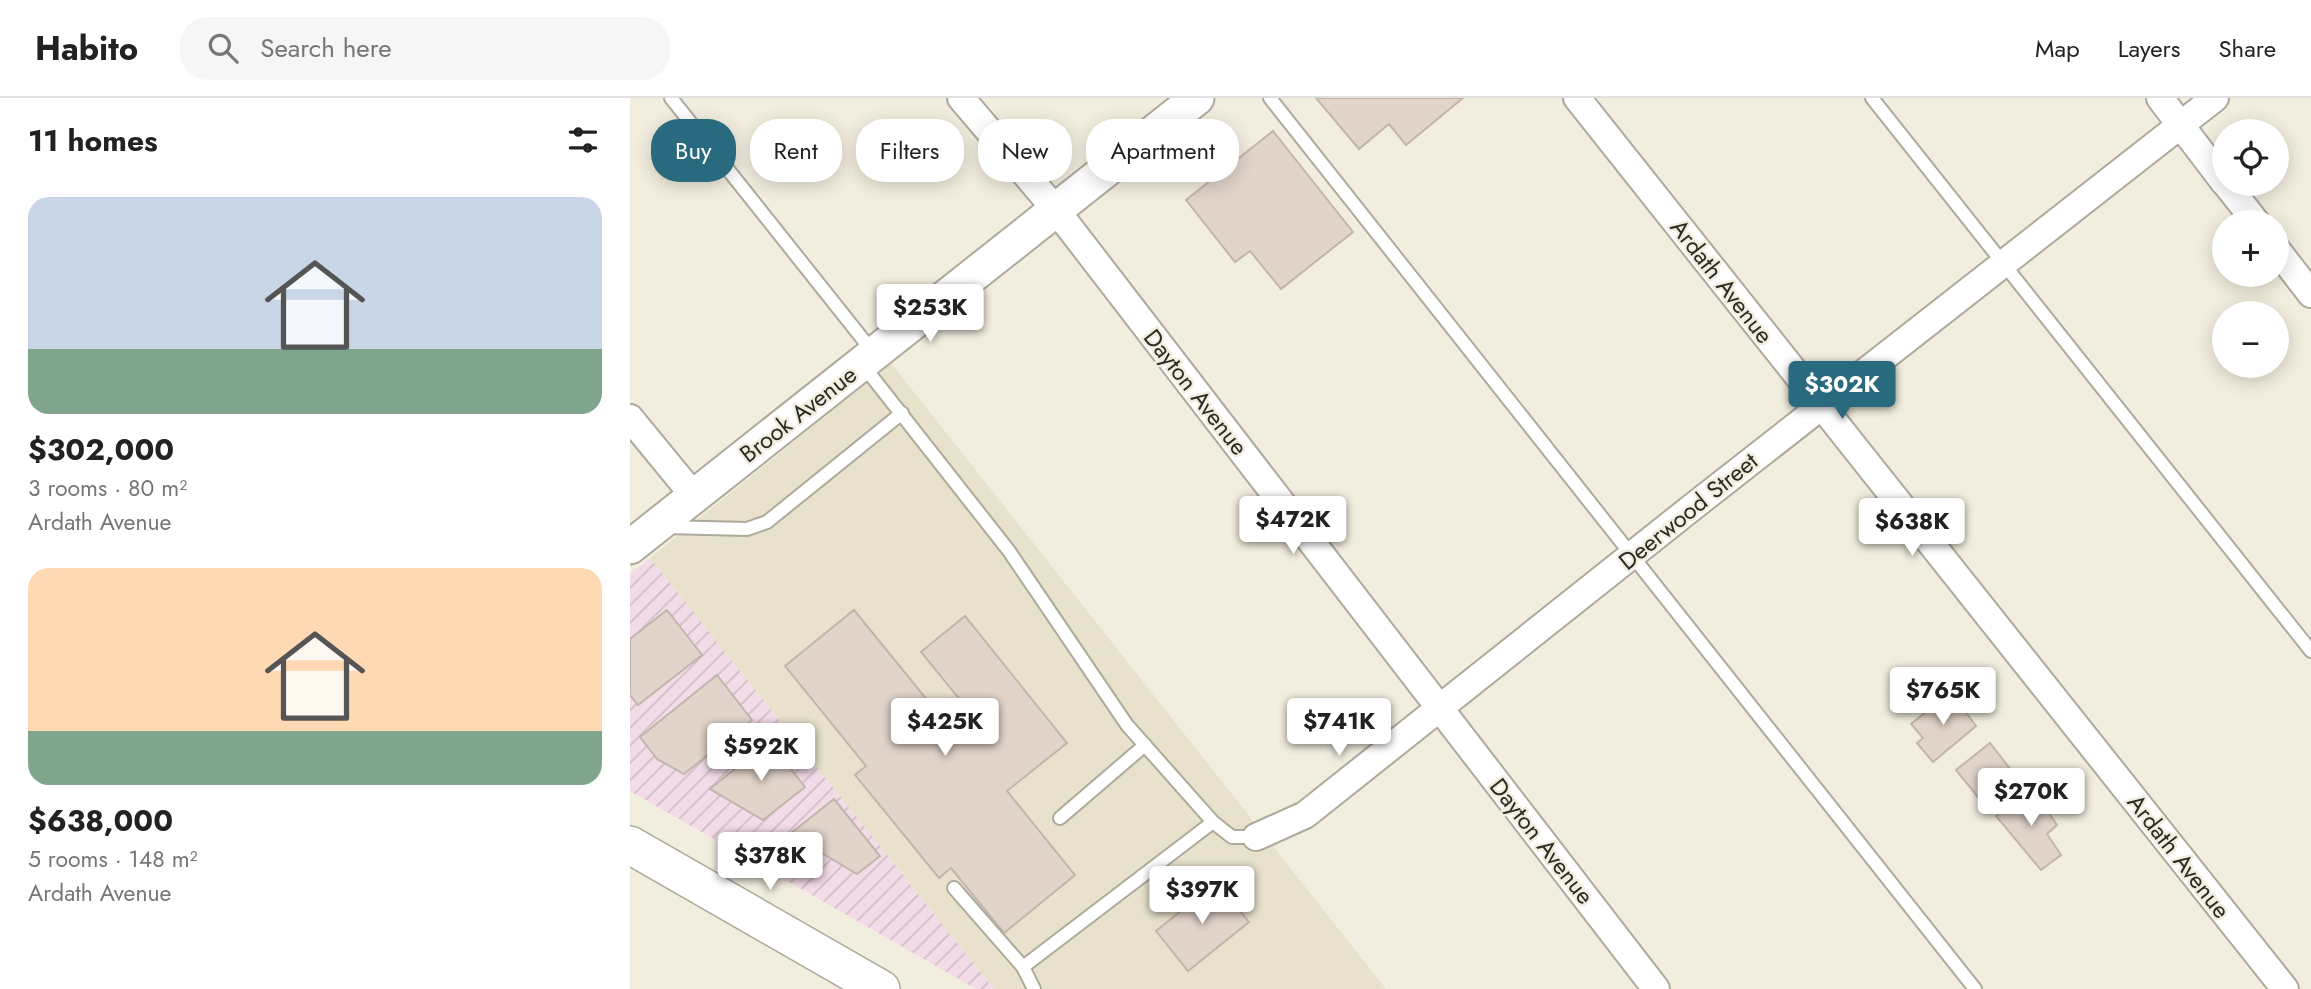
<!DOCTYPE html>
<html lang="en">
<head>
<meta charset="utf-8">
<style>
	body { margin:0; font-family:Jost,sans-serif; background:#f6f6f6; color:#222; height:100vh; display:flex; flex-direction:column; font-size:26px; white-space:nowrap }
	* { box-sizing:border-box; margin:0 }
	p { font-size:23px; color:#767676 }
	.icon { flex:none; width:38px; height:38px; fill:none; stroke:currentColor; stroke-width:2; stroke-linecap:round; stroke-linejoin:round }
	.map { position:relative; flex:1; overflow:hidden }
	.side { display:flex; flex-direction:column; background:#fff; width:630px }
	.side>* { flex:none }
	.guide { position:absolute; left:21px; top:21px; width:665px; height:63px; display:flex; gap:14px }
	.controls { position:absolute; left:1582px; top:21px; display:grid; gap:14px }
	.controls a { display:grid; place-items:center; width:77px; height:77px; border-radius:50%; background:#fff; box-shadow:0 4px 18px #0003; font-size:35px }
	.price { position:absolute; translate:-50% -60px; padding:0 16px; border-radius:7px; background:#fff; color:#222; font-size:23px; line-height:46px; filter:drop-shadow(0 2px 4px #0008) }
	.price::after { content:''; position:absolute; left:50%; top:42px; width:21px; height:16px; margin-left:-10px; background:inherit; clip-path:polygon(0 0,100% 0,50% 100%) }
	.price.on { background:#296a7e; color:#fff }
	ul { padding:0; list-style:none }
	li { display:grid; align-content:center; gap:14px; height:371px; padding:0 28px }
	li span { display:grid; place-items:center; height:217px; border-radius:21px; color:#555 }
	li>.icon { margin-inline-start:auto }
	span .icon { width:126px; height:126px; fill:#fffc; stroke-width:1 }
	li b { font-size:30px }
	h2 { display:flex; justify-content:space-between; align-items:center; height:84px; padding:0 28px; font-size:30px }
	.chip { padding:0 24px; border-radius:28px; background:#fff; box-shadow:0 4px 18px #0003; font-size:24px; line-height:63px }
	.chip.on { background:#296a7e; color:#fff }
	header { display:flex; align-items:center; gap:42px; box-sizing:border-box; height:98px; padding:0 35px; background:#fff; border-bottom:2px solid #e0e0e0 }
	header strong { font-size:33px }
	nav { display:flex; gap:38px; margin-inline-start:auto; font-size:24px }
	.search { width:490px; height:63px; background:#f6f6f6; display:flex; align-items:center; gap:18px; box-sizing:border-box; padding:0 24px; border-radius:28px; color:#767676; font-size:26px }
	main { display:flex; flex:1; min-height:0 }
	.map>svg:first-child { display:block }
	.built { fill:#e8e2cc }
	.industrial { fill:url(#industrial-furrows) }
	.building { fill:#e1d4ca; stroke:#c2b6ac; stroke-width:2 }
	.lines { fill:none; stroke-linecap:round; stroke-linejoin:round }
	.service-casing { stroke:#ada99b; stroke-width:16 }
	.minor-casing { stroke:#ada99b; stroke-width:30 }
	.tertiary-casing { stroke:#ada99b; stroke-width:37 }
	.secondary-casing { stroke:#ada99b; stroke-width:40 }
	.service { stroke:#fff; stroke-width:12 }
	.minor { stroke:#fff; stroke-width:26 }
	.tertiary { stroke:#fff; stroke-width:33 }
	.secondary { stroke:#fff; stroke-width:37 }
	.labels { text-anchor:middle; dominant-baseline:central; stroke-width:5; stroke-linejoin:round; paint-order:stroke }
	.street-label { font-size:24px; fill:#2d2b26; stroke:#f2eedf }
</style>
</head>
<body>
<header>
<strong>Habito</strong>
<div class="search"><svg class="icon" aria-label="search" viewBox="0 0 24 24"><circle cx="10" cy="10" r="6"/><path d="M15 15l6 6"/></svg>Search here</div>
<nav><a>Map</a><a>Layers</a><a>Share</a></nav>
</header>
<main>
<section class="side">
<h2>11 homes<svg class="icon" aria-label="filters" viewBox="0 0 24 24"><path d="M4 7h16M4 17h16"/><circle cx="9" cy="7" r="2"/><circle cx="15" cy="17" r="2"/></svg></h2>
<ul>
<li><span style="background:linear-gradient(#c9d6e8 70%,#7fa58c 0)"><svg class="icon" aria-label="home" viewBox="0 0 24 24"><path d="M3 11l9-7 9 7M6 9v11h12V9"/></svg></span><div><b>$302,000</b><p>3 rooms · 80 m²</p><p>Ardath Avenue</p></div></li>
<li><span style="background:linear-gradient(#ffd9b3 75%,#7fa58c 0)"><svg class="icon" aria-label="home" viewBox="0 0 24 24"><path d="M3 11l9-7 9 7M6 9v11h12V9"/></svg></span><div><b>$638,000</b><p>5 rooms · 148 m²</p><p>Ardath Avenue</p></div></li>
</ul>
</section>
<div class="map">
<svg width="1681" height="891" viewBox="0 0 1681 891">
	<defs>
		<pattern id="industrial-furrows" width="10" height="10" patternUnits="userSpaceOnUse" patternTransform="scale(1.75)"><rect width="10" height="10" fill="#f3dce8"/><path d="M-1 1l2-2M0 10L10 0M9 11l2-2" fill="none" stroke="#d1bdc7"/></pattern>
	</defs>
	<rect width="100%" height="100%" fill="#f2eedf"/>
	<polygon class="built" points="261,265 756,891 364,891 20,460"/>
	<polygon class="industrial" points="20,460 364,891 346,891 0,693 0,476"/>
	<g class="building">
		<polygon points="686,0 833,0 776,47 759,26 729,51"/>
		<polygon points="643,33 723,134 651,191 620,153 605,164 556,102"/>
		<polygon points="37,512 72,557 8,607 0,597 0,541"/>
		<polygon points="224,512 324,635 344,619 291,554 335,518 437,645 377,693 445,777 374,835 321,770 309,780 225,677 236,668 155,568"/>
		<polygon points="87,577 122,622 54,676 27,661 10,639"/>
		<polygon points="1321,594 1346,628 1303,664 1287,645 1293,640 1281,626"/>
		<polygon points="139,643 175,689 133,722 80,691"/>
		<polygon points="1360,645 1388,681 1355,708 1326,672"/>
		<polygon points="1402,691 1427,727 1417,736 1431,757 1411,772 1366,718"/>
		<polygon points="204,701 250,758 227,776 160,736"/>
		<polygon points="587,784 619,824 558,873 526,833"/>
	</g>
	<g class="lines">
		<defs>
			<g id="service">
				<polyline points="41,0 243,254"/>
				<polyline points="640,0 1345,891"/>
				<polyline points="1242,0 1681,553"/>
				<polyline points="232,266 379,453 497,627 583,724 602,739 626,739"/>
				<polyline points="35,429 117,431 137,424 272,315"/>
				<polyline points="430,720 515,647"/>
				<polyline points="324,790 393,869 404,891"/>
				<polyline points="393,869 583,724"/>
			</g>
			<g id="minor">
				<polyline points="331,0 426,112 1026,891"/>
				<polyline points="947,0 1655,891"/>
				<polyline points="1530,0 1594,84"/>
				<polyline points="1596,86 1626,124"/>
				<polyline points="1647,152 1681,196"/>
				<polyline points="0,320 64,398"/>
				<polyline points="626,739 675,717 1060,411 1585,0"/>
			</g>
			<polyline id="tertiary" points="0,449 567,0"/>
			<polyline id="secondary" points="0,747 251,891"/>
		</defs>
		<use href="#service" class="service-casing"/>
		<use href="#minor" class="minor-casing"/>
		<use href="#tertiary" class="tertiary-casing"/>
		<use href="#secondary" class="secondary-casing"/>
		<use href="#service" class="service"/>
		<use href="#minor" class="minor"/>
		<use href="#tertiary" class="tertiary"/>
		<use href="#secondary" class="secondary"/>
	</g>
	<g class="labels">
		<g class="street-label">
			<text transform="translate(1092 183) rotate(52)">Ardath Avenue</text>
			<text transform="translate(566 294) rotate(52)">Dayton Avenue</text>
			<text transform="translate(168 316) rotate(-38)">Brook Avenue</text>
			<text transform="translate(1058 413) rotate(-39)">Deerwood Street</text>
			<text transform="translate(912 743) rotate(52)">Dayton Avenue</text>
			<text transform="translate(1549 758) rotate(52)">Ardath Avenue</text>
		</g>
	</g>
</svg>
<div class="controls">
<a><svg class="icon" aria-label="locate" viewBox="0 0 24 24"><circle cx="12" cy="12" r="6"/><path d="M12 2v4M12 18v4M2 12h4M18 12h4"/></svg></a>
<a>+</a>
<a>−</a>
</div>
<b class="price" style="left:300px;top:246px">$253K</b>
<b class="price on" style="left:1212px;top:323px">$302K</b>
<b class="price" style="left:663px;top:458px">$472K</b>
<b class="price" style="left:1282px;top:460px">$638K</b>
<b class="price" style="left:1313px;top:629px">$765K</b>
<b class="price" style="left:315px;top:660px">$425K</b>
<b class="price" style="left:709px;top:660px">$741K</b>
<b class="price" style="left:131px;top:685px">$592K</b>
<b class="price" style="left:1401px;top:730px">$270K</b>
<b class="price" style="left:140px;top:794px">$378K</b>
<b class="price" style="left:572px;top:828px">$397K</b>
<div class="guide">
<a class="chip on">Buy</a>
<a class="chip">Rent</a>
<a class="chip">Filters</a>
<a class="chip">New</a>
<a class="chip">Apartment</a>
</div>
</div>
</main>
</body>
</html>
